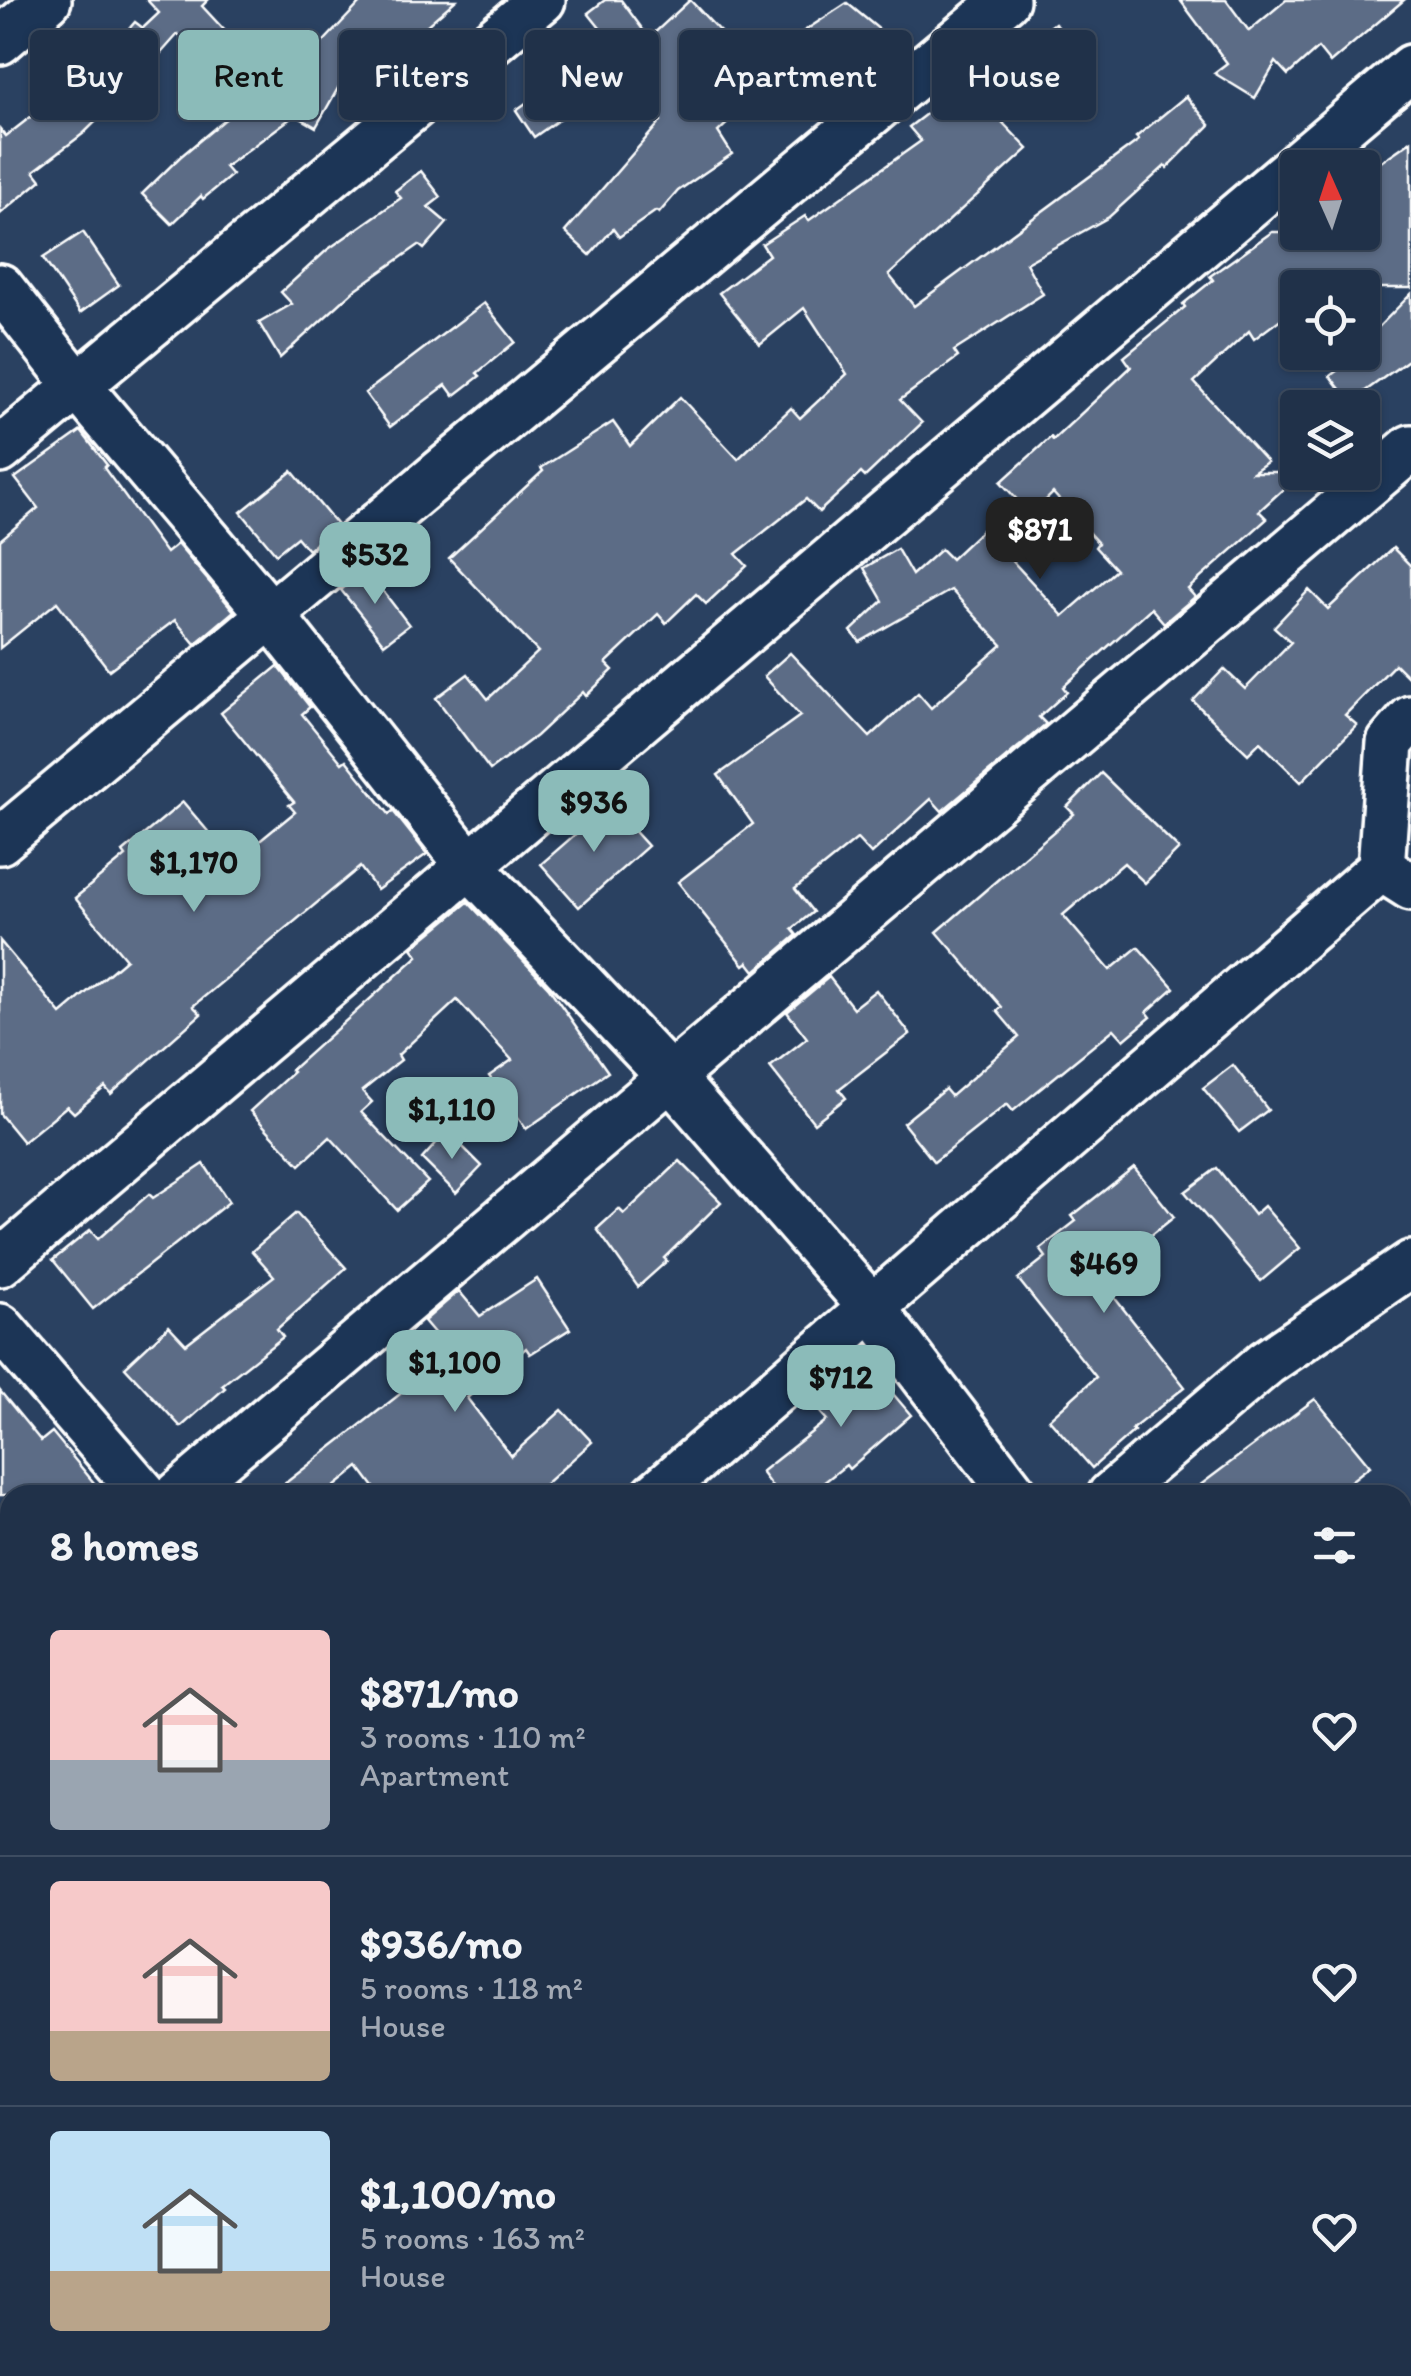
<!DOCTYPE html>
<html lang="en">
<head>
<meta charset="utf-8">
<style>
	body { margin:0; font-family:Itim,sans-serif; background:#283950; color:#f1f3f6; height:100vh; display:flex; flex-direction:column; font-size:38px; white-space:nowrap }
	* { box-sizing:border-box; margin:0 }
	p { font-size:32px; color:#a2a9b4 }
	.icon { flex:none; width:55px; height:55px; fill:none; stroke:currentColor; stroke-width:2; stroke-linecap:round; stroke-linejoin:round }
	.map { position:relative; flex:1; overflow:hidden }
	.drawer { position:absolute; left:0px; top:1485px; width:1412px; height:892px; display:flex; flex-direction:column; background:#203149; border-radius:30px 30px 0 0; box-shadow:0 2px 8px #0004,0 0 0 2px #3d4c61 }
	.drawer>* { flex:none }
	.top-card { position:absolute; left:30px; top:30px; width:1352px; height:90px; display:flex; gap:20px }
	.needle { width:65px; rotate:357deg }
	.buttons { position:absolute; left:1280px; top:150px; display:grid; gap:20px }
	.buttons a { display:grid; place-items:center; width:100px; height:100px; border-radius:10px; background:#203149; box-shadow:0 2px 8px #0004,0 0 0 2px #3d4c61; font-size:50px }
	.price { position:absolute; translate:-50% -85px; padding:0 22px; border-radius:20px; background:#8bbbb9; color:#111; font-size:32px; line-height:65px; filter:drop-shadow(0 2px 5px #0008) }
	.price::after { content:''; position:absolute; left:50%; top:60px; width:30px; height:22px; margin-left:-15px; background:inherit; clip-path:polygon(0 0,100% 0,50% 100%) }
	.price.selected { background:#222; color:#fff }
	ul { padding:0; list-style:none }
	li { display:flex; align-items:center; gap:30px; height:250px; padding:0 50px }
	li+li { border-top:2px solid #3d4c61 }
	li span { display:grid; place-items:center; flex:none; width:280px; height:200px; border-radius:10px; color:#555 }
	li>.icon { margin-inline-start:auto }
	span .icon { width:120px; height:120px; fill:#fffc; stroke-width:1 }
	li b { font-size:42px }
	h2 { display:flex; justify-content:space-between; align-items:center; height:120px; padding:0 50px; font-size:42px }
	.tag { padding:0 35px; border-radius:10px; background:#203149; box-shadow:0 2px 8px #0004,0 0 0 2px #3d4c61; font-size:35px; line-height:90px }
	.tag.selected { background:#8bbbb9; color:#111 }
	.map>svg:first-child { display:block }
	.building { fill:#5b6c86; stroke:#fff; stroke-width:2.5 }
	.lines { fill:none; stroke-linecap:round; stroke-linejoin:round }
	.minor-casing { stroke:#fff; stroke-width:52 }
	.secondary-casing { stroke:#fff; stroke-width:62 }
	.minor { stroke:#1d3557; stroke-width:45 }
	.secondary { stroke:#1d3557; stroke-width:55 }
</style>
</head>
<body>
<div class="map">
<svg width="1411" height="2376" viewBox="0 0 1411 2376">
	<rect width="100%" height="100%" fill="#2a4161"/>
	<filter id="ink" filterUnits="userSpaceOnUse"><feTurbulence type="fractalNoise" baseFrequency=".01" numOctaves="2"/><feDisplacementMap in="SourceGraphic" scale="20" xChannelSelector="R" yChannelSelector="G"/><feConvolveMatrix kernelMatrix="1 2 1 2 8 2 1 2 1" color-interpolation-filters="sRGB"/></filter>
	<g filter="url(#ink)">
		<g class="building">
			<polygon points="147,0 208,0 202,6 279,89 286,75 290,77 363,0 456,0 409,41 405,36 358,85 346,74 316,127 295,115 225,167 232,175 203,199 201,196 172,224 142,194 180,157 228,117 224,113 241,101 178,34 131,87 84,133 34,171 41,180 0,214 0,129 6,136 81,78 84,81 135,22 143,28 159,13"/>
			<polygon points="605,0 621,0 649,38 690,0 769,84 718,132 732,154 678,191 659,213 656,211 619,237 613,229 590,255 565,232 661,121 627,72 534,137 516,110 556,82 545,67 600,28 588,13"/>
			<polygon points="1180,0 1226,0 1249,31 1286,0 1404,0 1330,63 1318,48 1288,75 1276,62 1255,98 1214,73 1227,63"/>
			<polygon points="847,3 886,35 788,92 766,56"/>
			<polygon points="1055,23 1086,62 1003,123 1028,149 889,275 914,306 1139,140 1136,137 1186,96 1210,125 1167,168 1165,166 1109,217 1026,263 1043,294 954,351 958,357 900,400 922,423 865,477 861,473 819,512 806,499 736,554 747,566 706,604 696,594 666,623 658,614 606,663 613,670 586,696 583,692 536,736 490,770 436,698 468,674 488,699 538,652 449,558 543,471 541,468 613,422 630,446 680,397 738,459 791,408 800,418 847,374 804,308 760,344 719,293 769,255 762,244 805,216 808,221 921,141 909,127 942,102 945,106"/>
			<polygon points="1411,141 1411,288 1298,288 1298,306 1254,339 1249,331 1194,382 1267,462 1253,472 1302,472 1259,511 1267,519 1188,589 1195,597 1164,623 1151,608 1063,687 1067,692 1039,717 1046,724 942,811 931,799 871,854 857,839 795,889 813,912 792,929 797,935 755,971 748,962 744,965 678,882 753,824 718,775 800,716 764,676 790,653 870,737 918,693 931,708 1002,645 951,590 860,642 851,631 883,601 864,568 897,549 912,575 941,549 951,559 983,529 1063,616 1116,570 1095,547 1098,543 1053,493 1031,515 1001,482 1051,437 1053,440 1131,367 1124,357 1185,307 1183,304 1213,280 1210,276 1272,232 1362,232 1362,175"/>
			<polygon points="421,171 441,197 428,207 447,223 424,249 419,245 356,289 280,358 259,323 292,304 281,292 327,250 401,198 395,191"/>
			<polygon points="83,232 119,285 80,313 43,258"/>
			<polygon points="1411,294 1411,358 1350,402 1330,376 1362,352 1362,344"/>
			<polygon points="484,303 515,342 477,373 480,376 454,396 446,385 390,427 365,393"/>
			<polygon points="81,431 107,465 104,468 166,553 177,544 234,611 195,644 175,620 109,670 57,602 0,648 0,540 38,508 15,478"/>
			<polygon points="292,471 337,525 308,550 297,537 276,554 241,512"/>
			<polygon points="1393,548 1411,566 1411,680 1395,664 1345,715 1357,725 1301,782 1260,742 1248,754 1193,701 1224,669 1245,689 1291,642 1274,627 1309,590 1328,609"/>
			<polygon points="366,569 409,625 384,644 341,590"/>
			<polygon points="278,666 310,707 302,714 342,763 346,760 389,814 393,811 427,854 377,890 360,867 193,1006 201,1014 111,1094 105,1087 74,1113 67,1106 23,1142 0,1114 0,941 61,1014 126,959 75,898 126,856 123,852 183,802 234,862 295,812 289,805 294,802 221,713"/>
			<polygon points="1101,773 1179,849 1145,883 1124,863 1063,915 1110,970 1138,947 1174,988 1147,1012 1151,1017 1124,1040 1114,1029 1013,1111 1007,1104 934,1162 903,1123 945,1089 951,1096 1019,1037 997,1011 1002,1007 937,932 1074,814 1067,807"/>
			<polygon points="610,804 648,846 579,907 541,864"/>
			<polygon points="468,902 549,988 608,1072 526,1129 489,1076 512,1060 457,1000 398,1055 401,1060 362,1091 372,1102 361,1112 428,1182 397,1210 330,1137 300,1165 250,1111 293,1072 291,1070 418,956 412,948"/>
			<polygon points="829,977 853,1008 876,990 910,1034 839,1089 846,1098 814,1123 770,1067 807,1038 787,1012"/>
			<polygon points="1233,1065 1268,1110 1239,1132 1203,1088"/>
			<polygon points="447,1131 482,1166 456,1193 422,1159"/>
			<polygon points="680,1161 721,1202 664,1258 667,1261 638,1287 597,1229 619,1209 624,1214"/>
			<polygon points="204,1164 229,1202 93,1309 53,1260 90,1230 98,1239 149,1194 153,1198"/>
			<polygon points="1134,1167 1174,1217 1144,1241 1151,1250 1116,1277 1125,1289 1114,1297 1185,1387 1132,1429 1134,1431 1092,1468 1049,1419 1096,1377 1018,1279 1046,1257 1040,1249 1076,1221 1072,1216"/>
			<polygon points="1217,1168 1254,1215 1264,1206 1300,1248 1261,1281 1185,1192"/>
			<polygon points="296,1213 346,1268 277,1329 283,1337 222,1385 225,1388 181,1427 125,1367 169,1326 186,1344 274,1276 252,1251"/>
			<polygon points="537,1279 570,1329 530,1354 526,1348 467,1398 511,1456 562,1410 592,1442 533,1495 380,1495 359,1467 324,1495 270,1495 404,1391 399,1384 447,1348 424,1321 459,1291 480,1316"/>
			<polygon points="872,1351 895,1382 888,1388 911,1415 849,1469 846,1465 808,1495 778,1495 761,1472 827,1420 812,1403"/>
			<polygon points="0,1391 41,1441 52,1432 104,1495 0,1495"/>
			<polygon points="1315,1399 1370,1466 1333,1495 1187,1495"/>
		</g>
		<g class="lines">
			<defs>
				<g id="minor">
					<polyline points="0,41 48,0"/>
					<polyline points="0,287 76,384 271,615 468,864 671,1078 872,1308 1015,1495"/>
					<polyline points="0,450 542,0"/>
					<polyline points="0,841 1006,0"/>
					<polyline points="1381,868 1390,743 1411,719"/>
					<polyline points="0,1263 1411,68"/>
					<polyline points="0,1327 145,1495"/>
					<polyline points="178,1495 1411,448"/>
					<polyline points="655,1495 1381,868 1411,887"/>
					<polyline points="1111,1495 1266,1363 1411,1264"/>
					<polyline points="0,1645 10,1636"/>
					<polyline points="0,2055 10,2046"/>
					<polyline points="1402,2210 1411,2203"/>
					<polyline points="1330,2368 1338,2376"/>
					<polyline points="69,2376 79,2368"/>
					<polyline points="1206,2376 1216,2368"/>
				</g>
				<g id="secondary">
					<polyline points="1402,1725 1411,1718"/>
					<polyline points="657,2376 667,2368"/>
				</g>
			</defs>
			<use href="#minor" class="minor-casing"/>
			<use href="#secondary" class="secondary-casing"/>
			<use href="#minor" class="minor"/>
			<use href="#secondary" class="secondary"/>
		</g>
	</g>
</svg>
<div class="buttons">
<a><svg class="needle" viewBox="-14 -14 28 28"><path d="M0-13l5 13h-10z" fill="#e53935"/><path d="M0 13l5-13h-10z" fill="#a2a9b4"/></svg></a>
<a><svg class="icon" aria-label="locate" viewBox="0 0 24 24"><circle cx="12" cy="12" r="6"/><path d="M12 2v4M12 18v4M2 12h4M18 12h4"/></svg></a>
<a><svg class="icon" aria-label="layers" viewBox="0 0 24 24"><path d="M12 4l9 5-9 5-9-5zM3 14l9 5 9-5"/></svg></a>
</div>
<b class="price selected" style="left:1040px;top:582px">$871</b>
<b class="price" style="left:375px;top:607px">$532</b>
<b class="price" style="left:594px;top:855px">$936</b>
<b class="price" style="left:194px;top:915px">$1,170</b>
<b class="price" style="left:452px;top:1162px">$1,110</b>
<b class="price" style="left:1104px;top:1316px">$469</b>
<b class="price" style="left:455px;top:1415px">$1,100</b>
<b class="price" style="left:841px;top:1430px">$712</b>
<div class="top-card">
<a class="tag">Buy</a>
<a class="tag selected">Rent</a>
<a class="tag">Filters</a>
<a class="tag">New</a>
<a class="tag">Apartment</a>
<a class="tag">House</a>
</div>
<section class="drawer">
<h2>8 homes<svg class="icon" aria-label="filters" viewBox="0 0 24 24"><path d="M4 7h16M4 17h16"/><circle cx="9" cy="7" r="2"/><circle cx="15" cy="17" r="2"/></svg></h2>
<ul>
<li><span style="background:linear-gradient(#f6c9c9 65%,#9aa5b1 0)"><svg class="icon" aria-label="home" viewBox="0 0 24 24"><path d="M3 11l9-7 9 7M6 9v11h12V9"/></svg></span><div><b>$871/mo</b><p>3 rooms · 110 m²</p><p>Apartment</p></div><svg class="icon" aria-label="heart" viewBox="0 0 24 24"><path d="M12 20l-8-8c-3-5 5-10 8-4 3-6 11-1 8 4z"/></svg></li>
<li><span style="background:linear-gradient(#f6c9c9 75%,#b9a48a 0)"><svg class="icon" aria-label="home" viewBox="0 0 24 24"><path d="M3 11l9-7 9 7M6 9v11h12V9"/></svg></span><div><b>$936/mo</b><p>5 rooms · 118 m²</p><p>House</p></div><svg class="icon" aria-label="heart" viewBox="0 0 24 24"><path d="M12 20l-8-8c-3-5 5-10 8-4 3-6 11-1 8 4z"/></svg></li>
<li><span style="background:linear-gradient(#bfe0f5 70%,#b9a48a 0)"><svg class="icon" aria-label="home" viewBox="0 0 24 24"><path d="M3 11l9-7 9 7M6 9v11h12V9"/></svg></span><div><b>$1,100/mo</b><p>5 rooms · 163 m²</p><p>House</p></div><svg class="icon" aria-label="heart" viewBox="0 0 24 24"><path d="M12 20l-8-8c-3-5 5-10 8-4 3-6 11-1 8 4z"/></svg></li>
</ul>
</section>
</div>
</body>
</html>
